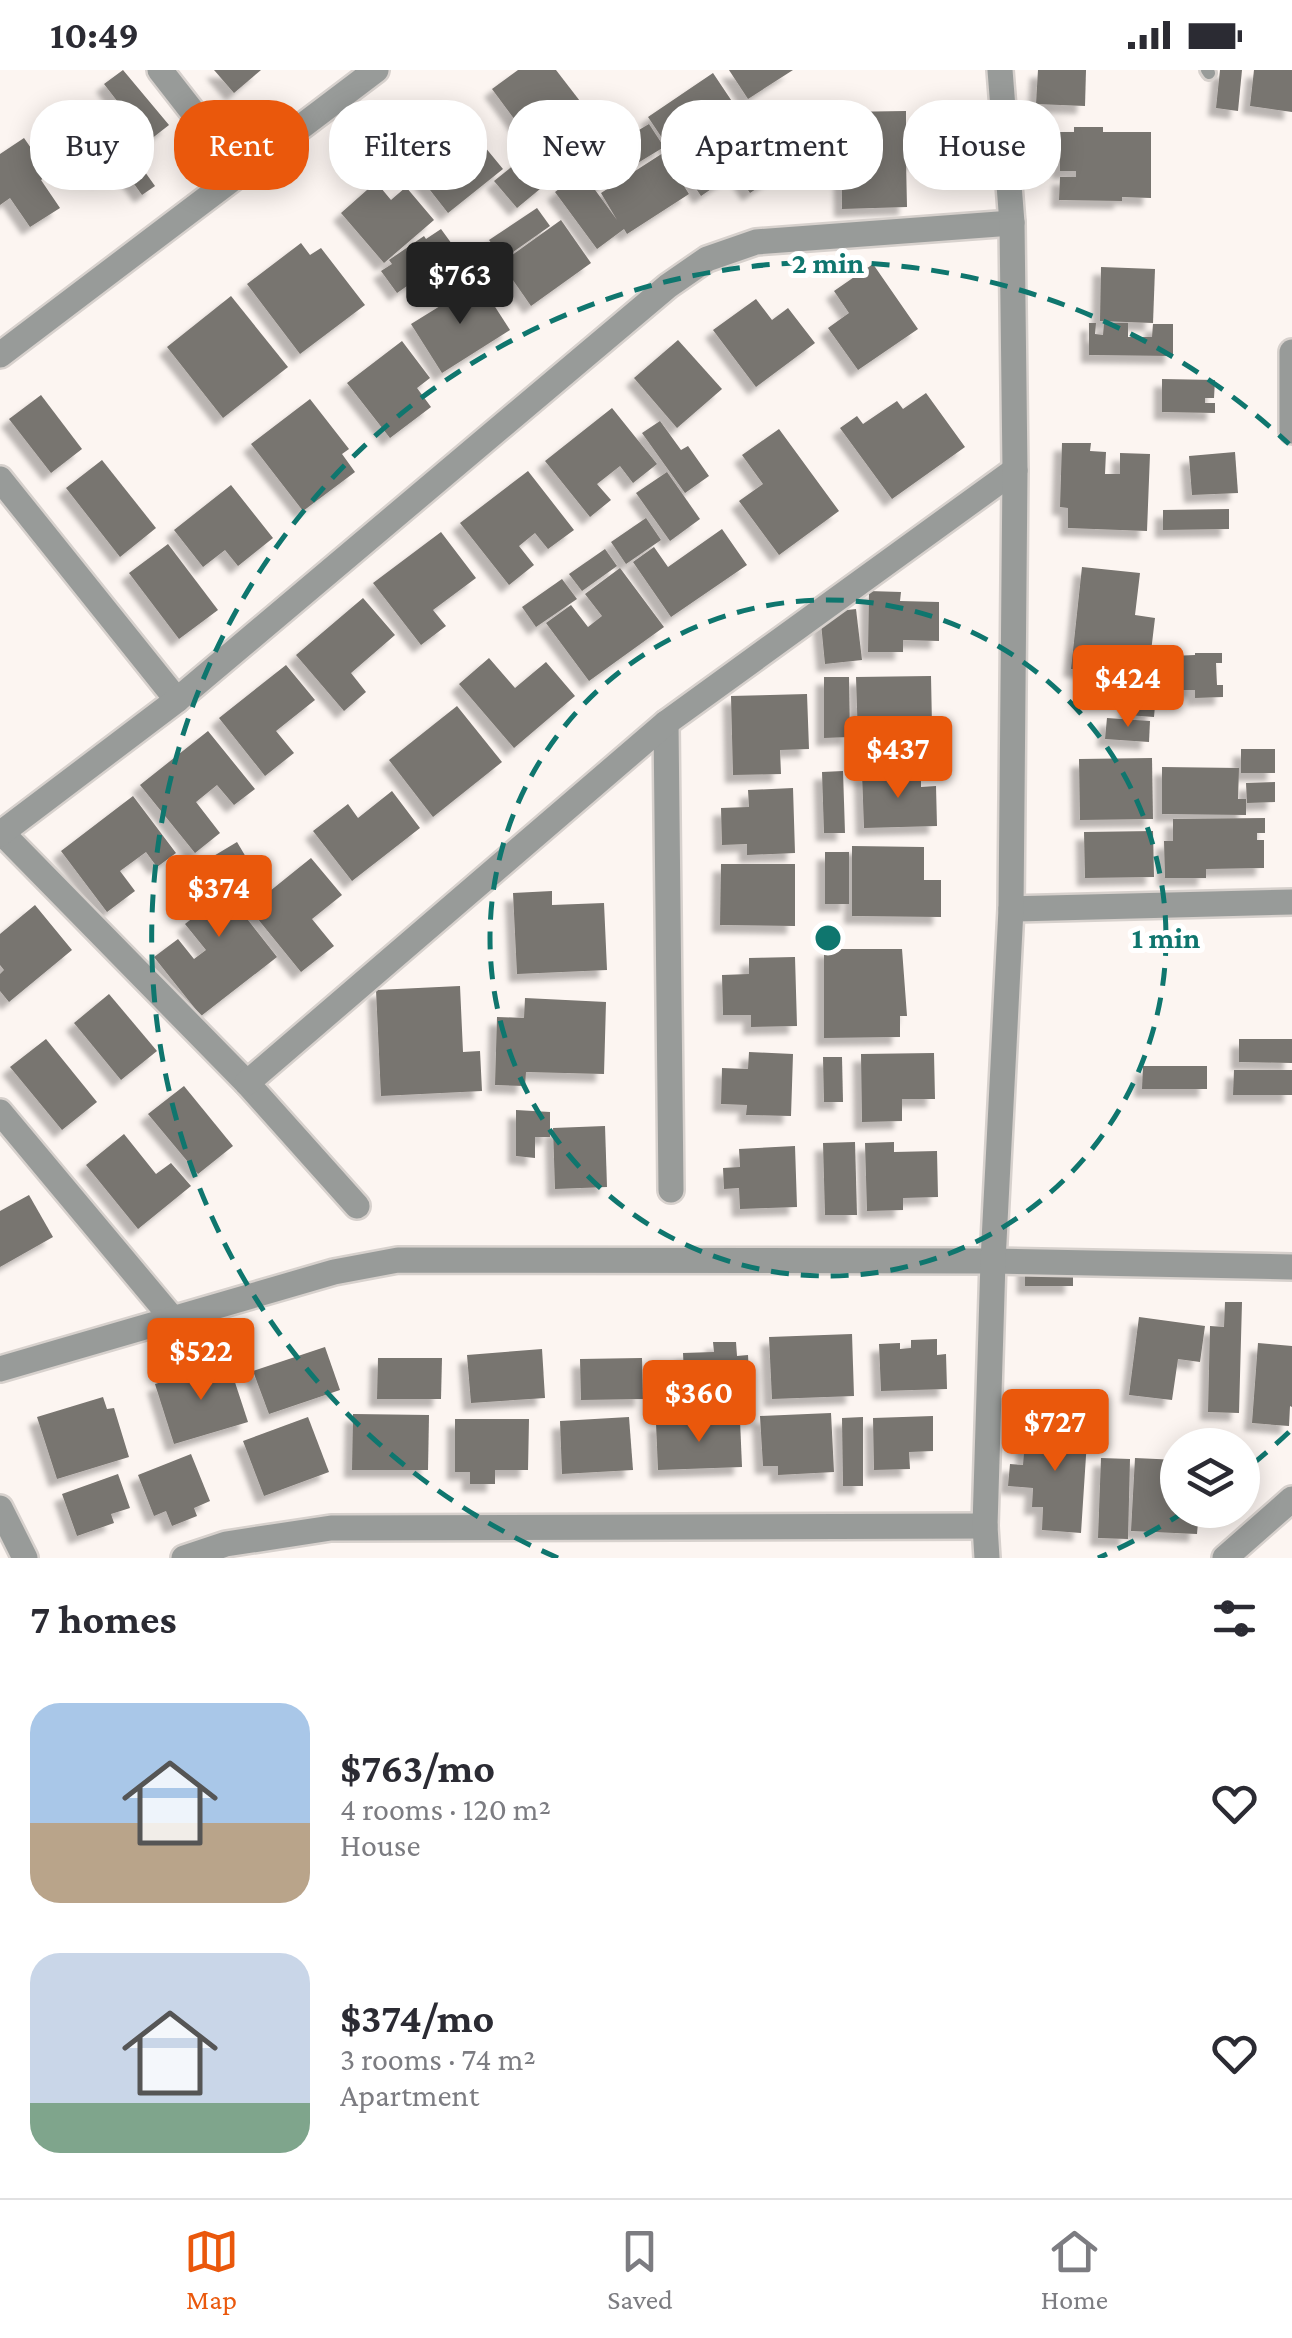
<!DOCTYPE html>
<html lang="en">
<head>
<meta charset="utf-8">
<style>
	body { margin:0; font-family:"Crimson Pro",serif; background:#f7f7f7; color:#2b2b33; height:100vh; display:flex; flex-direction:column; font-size:38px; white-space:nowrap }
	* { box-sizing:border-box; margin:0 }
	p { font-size:32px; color:#7c7c81 }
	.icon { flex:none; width:55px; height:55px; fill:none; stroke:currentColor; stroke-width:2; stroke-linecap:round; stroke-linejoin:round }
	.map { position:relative; height:1488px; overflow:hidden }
	.panel { display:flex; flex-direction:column; background:#fff; flex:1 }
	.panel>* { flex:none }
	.top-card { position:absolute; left:30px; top:30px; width:1232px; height:90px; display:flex; gap:20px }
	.buttons { position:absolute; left:1160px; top:1358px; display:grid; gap:20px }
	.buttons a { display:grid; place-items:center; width:100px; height:100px; border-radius:50%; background:#fff; box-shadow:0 5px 25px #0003; font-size:50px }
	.price { position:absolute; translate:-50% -85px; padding:0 22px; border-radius:10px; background:#ea580c; color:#fff; font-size:32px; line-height:65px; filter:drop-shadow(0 2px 5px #0008) }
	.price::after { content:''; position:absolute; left:50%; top:60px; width:30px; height:22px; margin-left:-15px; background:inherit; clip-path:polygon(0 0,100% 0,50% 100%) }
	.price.active { background:#222; color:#fff }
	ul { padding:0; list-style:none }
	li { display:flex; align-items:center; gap:30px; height:250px; padding:0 30px }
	li span { display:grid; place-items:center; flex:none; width:280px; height:200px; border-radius:30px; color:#555 }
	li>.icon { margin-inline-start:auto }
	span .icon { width:120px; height:120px; fill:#fffc; stroke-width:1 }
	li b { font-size:42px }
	h2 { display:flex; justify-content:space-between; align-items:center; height:120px; padding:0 30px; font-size:42px }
	.chip { padding:0 35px; border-radius:40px; background:#fff; box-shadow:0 5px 25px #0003; font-size:35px; line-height:90px }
	.chip.active { background:#ea580c; color:#fff }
	.status { display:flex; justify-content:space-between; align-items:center; height:70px; padding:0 50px; background:#fff; direction:ltr }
	.status svg { height:28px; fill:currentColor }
	.tab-bar { display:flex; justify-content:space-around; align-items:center; height:140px; border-top:2px solid #e1e1e2; background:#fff; font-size:28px; color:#7c7c81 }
	.tab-bar a { display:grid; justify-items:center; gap:5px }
	.tab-bar .active { color:#ea580c }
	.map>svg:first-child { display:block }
	.building { fill:#78746f; filter:url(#shadow) }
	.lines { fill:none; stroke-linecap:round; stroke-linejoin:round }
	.lane-casing { stroke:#d7d1cd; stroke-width:18 }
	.street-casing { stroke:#d7d1cd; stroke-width:30 }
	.lane { stroke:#989b99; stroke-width:12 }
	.street { stroke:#989b99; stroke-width:25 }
	.ring { fill:none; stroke:#0f766e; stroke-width:5; stroke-dasharray:18 12 }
	.centre { fill:#0f766e; stroke:#fff; stroke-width:5 }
	.ring-label { font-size:30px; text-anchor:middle; font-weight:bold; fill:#0f766e; stroke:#fff; stroke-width:10; stroke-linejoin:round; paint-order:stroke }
</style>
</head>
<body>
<div class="status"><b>10:49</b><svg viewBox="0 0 49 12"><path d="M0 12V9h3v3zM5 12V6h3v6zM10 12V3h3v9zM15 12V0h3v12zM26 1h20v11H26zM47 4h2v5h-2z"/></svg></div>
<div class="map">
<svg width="1292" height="1488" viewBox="0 0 1292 1488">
	<defs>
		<filter id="shadow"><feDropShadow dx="-8" dy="8" stdDeviation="2.5" flood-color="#0004"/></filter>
	</defs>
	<rect width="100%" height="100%" fill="#fcf5f1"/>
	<g class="building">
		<polygon points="123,0 169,55 100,109 73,74 121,36 104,14"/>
		<polygon points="214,0 261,0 234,23"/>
		<polygon points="518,0 556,0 583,35 532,73 492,19"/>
		<polygon points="729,0 793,0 748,29"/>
		<polygon points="1038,0 1086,0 1085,36 1036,34"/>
		<polygon points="1220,0 1242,0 1238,41 1216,38"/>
		<polygon points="1254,0 1292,0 1292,42 1250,36"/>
		<polygon points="713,3 780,103 750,123 736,102 701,126 648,47"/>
		<polygon points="93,33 103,47 84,60 74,46"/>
		<polygon points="906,41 906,72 922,72 923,91 906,91 907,137 842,139 841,42"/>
		<polygon points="457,43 503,99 448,143 419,106 432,96 416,76"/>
		<polygon points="649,54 664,77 595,119 580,95"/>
		<polygon points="1074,57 1103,57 1103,62 1151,62 1151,128 1122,127 1122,131 1059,130 1060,107 1076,107 1076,101 1060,101 1060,62 1074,62"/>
		<polygon points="24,68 49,104 41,110 60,138 30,157 10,128 0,135 0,84"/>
		<polygon points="663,83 689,124 627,164 624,159 597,179 555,122 582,102 617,150 601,123"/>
		<polygon points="524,87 546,114 517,138 494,111"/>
		<polygon points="140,95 155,116 142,125 127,104"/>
		<polygon points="376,112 391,130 406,117 434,150 384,193 341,143"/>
		<polygon points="537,138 550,156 503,189 489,170"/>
		<polygon points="561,150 591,193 531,236 501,193"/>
		<polygon points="441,159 457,181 397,223 381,201 392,194 389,190 424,166 426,169"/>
		<polygon points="301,173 310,185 321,178 365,235 300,284 247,214"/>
		<polygon points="873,194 918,259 858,300 828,258 849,243 834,221"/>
		<polygon points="1101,197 1155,199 1153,253 1100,251"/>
		<polygon points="479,212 510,260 442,303 411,254"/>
		<polygon points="231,226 288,297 223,348 167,277"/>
		<polygon points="756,229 772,250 788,238 815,273 756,317 713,260"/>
		<polygon points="1089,253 1096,253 1095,264 1103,265 1104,253 1128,253 1128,267 1152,267 1153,254 1173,254 1173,286 1089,285"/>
		<polygon points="678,270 722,319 677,358 634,308"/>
		<polygon points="402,271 430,308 417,318 431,337 390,368 347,313"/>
		<polygon points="1162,309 1215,310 1214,328 1205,328 1205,333 1215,333 1215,343 1162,342"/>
		<polygon points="926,323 965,377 892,429 840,358 857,346 863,354 897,331 903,339"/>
		<polygon points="41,325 82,379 51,403 9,349"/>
		<polygon points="310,329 349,379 342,384 355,402 303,441 251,374"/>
		<polygon points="612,338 657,394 633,413 620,396 597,414 611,430 590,447 545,391"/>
		<polygon points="660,351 681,380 688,376 709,406 685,423 642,363"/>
		<polygon points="779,359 839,441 779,485 739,431 763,414 742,385"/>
		<polygon points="1062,373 1091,373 1090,381 1106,382 1105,404 1120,404 1120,383 1150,384 1147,461 1068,458 1068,438 1060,437"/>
		<polygon points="1235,382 1238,423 1192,425 1189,386"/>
		<polygon points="102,390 156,458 120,487 66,418"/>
		<polygon points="528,401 574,460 548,479 535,463 519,476 534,495 509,515 460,453"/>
		<polygon points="667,402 700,449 670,471 636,423"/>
		<polygon points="231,415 273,468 238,496 225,480 203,497 174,460"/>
		<polygon points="1229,439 1229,459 1163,460 1163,440"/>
		<polygon points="646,448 661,470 626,494 611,472"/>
		<polygon points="722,459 747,495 671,547 633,492 654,477 668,497"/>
		<polygon points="441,462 476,508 433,540 446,556 421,575 373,513"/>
		<polygon points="168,474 218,540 179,569 129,503"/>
		<polygon points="605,479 617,496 582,521 569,504"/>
		<polygon points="1082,497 1140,503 1135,545 1155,548 1148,607 1071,599"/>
		<polygon points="620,498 664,557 589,611 546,553 571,535 588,557 602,546 585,524"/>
		<polygon points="562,509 577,529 536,557 522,537"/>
		<polygon points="869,521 901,522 900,531 939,532 939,571 903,570 903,582 868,582"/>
		<polygon points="363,528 395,565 351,603 366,622 344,641 296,585"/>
		<polygon points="856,539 862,590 825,594 820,543"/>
		<polygon points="1195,583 1222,583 1222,593 1216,593 1217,615 1223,615 1223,627 1195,628 1195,620 1165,620 1164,584 1171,584 1171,586 1195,585"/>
		<polygon points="489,588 515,618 546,592 575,626 514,678 459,614"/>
		<polygon points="286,595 315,630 276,661 294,683 265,706 219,648"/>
		<polygon points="931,606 932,656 901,656 902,669 858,669 856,607"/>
		<polygon points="824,607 849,607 850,667 824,668"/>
		<polygon points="1129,622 1156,624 1154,647 1127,645"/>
		<polygon points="807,624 809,679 780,680 781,704 733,705 731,626"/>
		<polygon points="457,636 502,692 433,747 389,690"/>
		<polygon points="1107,648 1150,651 1149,672 1105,669"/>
		<polygon points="208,661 255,719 234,735 217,715 196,732 220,763 195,783 140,715"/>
		<rect x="1241" y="679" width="34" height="24"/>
		<polygon points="1152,688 1153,749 1080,750 1079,689"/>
		<polygon points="1162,697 1239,698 1238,729 1246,729 1246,745 1162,744"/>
		<polygon points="843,701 845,763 824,763 822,702"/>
		<polygon points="921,702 921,717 936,716 937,756 864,758 862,703"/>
		<polygon points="1275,712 1275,732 1247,733 1246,713"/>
		<polygon points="793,718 795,783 747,785 747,774 722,775 721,738 749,737 748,720"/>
		<polygon points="392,721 420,758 352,811 313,761 348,734 358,748"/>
		<polygon points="133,726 176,783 157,797 146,782 120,801 135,821 107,842 61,781"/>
		<polygon points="1265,748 1265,763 1257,763 1257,770 1264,770 1264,798 1206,799 1206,808 1165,808 1164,771 1173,771 1173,749"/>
		<polygon points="1153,761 1154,807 1085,808 1084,762"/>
		<polygon points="237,772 259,809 226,822 277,887 201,946 154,887 178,869 194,889 206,880 185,854 226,822 202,793"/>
		<polygon points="852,776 924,777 924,810 941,810 941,847 852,846"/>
		<rect x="825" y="782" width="24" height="52"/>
		<polygon points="311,788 342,825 312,849 334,876 301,902 249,838"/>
		<polygon points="721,794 795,794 795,856 720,855"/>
		<polygon points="552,821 552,835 604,833 607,900 517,904 513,823"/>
		<polygon points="35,835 72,880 9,932 0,921 0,904 4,900 0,895 0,864"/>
		<polygon points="824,879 902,879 907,946 900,946 900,967 824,968"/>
		<polygon points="795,887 797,956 751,957 751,945 723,945 722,905 749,904 749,888"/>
		<polygon points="460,916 463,982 480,981 482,1021 381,1026 376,920"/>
		<polygon points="109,924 157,981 121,1010 74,953"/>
		<polygon points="525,928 606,932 604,1004 526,1002 525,1016 495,1015 497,947 524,948"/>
		<polygon points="46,969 97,1032 62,1060 10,997"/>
		<polygon points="1239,969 1292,969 1292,993 1239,992"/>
		<polygon points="749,982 793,984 791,1046 746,1045 747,1035 721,1034 722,998 748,999"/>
		<polygon points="934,983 935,1029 902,1029 902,1051 862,1052 861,984"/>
		<polygon points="823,987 842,987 843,1032 824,1032"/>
		<polygon points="1143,996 1207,996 1207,1019 1142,1019"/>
		<polygon points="1234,1000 1292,1000 1292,1025 1233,1025"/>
		<polygon points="184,1016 233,1076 198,1104 148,1044"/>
		<polygon points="516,1040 550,1042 550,1067 535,1067 535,1088 516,1086"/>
		<polygon points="605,1056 607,1117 555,1119 553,1058"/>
		<polygon points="124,1064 156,1104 171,1093 191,1116 138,1159 86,1095"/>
		<polygon points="855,1072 857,1145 825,1145 823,1073"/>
		<polygon points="894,1072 894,1082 937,1081 938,1127 903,1128 903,1140 867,1141 865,1073"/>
		<polygon points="795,1076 797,1137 740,1139 739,1118 724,1119 723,1098 740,1097 739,1079"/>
		<polygon points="29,1125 53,1167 0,1197 0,1141"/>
		<polygon points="1025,1194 1073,1198 1073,1216 1025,1216"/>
		<polygon points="1225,1232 1242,1232 1239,1343 1208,1342 1210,1256 1224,1257"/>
		<polygon points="1139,1247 1205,1256 1200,1292 1178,1289 1172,1330 1129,1325"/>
		<polygon points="852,1264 854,1326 772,1329 769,1267"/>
		<polygon points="937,1269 937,1285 946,1284 947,1319 881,1321 879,1274 900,1273 900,1279 911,1278 911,1270"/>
		<polygon points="713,1272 736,1272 737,1286 748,1285 750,1325 685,1328 683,1283 714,1282"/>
		<polygon points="1258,1273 1292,1276 1292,1337 1290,1336 1289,1356 1252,1353"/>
		<polygon points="325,1277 340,1320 269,1344 253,1301"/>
		<polygon points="542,1279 545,1328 471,1333 467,1285"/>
		<polygon points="378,1288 442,1288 441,1329 377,1329"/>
		<polygon points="642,1288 643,1329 581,1330 580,1289"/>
		<polygon points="228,1291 248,1352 174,1374 155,1314"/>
		<polygon points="103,1327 107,1339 114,1338 129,1387 57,1409 37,1347"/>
		<polygon points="831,1343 834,1402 778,1405 778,1396 763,1396 760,1346"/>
		<polygon points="353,1344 429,1345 428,1400 352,1400"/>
		<polygon points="933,1346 933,1381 909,1382 910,1399 874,1400 873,1348"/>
		<polygon points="308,1347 329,1402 264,1426 243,1371"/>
		<polygon points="629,1347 633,1400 562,1404 560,1351"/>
		<polygon points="863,1347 863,1416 843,1416 842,1348"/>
		<polygon points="455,1349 529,1349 528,1400 495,1400 495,1414 470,1414 470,1402 455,1402"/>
		<polygon points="740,1350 742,1397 658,1400 656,1353"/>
		<polygon points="1035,1351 1088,1355 1081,1463 1042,1460 1043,1437 1032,1437 1033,1418 1008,1416 1010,1394 1023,1395 1025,1368 1034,1369"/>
		<polygon points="191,1384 210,1431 194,1438 197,1446 172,1456 166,1441 154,1446 138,1405"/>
		<polygon points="1101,1388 1130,1389 1128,1469 1098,1468"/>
		<polygon points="1135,1388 1178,1390 1178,1440 1199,1440 1197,1464 1131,1461"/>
		<polygon points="118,1404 130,1438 111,1444 114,1453 77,1466 62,1424"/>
	</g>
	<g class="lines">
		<defs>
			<polyline id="lane" points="1207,0 1209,3"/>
			<g id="street">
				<polyline points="160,0 241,104"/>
				<polyline points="1292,282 1292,361"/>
				<polyline points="0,285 376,0"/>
				<polyline points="0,409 177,630"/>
				<polyline points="666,653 671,1120"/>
				<polyline points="2,763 247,1013 357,1136"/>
				<polyline points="0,764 177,630 668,216 707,189 756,172 1012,153"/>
				<polyline points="1011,839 1292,832"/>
				<polyline points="247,1013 666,653 1015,400"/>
				<polyline points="0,1042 172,1248"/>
				<polyline points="0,1299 334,1202 398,1190 993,1191 1292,1197"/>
				<polyline points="0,1438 25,1488"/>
				<polyline points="184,1488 226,1474 331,1458 985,1456"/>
				<polyline points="987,1488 985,1456 993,1191 1011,839 1015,400 1012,153 1000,0"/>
				<polyline points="1225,1488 1292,1429"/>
			</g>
		</defs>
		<use href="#lane" class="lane-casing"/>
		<use href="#street" class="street-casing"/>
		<use href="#lane" class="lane"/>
		<use href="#street" class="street"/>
	</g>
	<g class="ring">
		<circle cx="828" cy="868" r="338"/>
		<path d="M1289 1362A676 676 0 0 1 1244 1401M1186 1441A676 676 0 0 1 1098 1488M558 1488A676 676 0 1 1 1289 374"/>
	</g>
	<circle cx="828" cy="868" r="15" class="centre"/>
	<g class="ring-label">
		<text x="828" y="203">2 min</text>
		<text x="1166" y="878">1 min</text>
	</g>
</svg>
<div class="buttons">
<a><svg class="icon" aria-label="layers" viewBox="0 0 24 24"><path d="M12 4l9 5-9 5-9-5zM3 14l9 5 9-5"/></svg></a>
</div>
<b class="price active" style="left:460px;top:257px">$763</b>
<b class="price" style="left:1128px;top:660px">$424</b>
<b class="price" style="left:898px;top:731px">$437</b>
<b class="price" style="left:219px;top:870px">$374</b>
<b class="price" style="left:201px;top:1333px">$522</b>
<b class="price" style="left:699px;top:1375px">$360</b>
<b class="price" style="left:1055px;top:1404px">$727</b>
<div class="top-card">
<a class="chip">Buy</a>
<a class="chip active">Rent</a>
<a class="chip">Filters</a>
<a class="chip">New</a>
<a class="chip">Apartment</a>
<a class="chip">House</a>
</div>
</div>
<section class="panel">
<h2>7 homes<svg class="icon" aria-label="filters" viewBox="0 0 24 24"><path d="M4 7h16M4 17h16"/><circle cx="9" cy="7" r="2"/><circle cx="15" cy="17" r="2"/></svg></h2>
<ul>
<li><span style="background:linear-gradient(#a9c7e8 60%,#b9a48a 0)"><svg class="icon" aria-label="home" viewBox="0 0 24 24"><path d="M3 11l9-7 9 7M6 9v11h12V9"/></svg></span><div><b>$763/mo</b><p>4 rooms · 120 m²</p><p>House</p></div><svg class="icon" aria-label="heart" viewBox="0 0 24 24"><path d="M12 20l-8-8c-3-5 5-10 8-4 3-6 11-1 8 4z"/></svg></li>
<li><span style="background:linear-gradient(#c9d6e8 75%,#7fa58c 0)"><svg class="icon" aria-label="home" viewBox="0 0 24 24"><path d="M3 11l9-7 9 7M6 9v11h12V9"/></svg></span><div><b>$374/mo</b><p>3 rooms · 74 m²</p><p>Apartment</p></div><svg class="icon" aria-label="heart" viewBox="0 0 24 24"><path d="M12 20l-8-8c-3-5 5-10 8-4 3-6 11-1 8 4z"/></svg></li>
</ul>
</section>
<nav class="tab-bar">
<a class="active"><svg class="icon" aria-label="map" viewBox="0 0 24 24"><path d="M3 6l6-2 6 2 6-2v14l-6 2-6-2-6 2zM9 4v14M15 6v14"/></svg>Map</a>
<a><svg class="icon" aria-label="saved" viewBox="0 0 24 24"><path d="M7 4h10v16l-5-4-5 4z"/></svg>Saved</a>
<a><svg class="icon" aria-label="home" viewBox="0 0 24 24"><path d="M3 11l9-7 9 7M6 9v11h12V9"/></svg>Home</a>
</nav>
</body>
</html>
